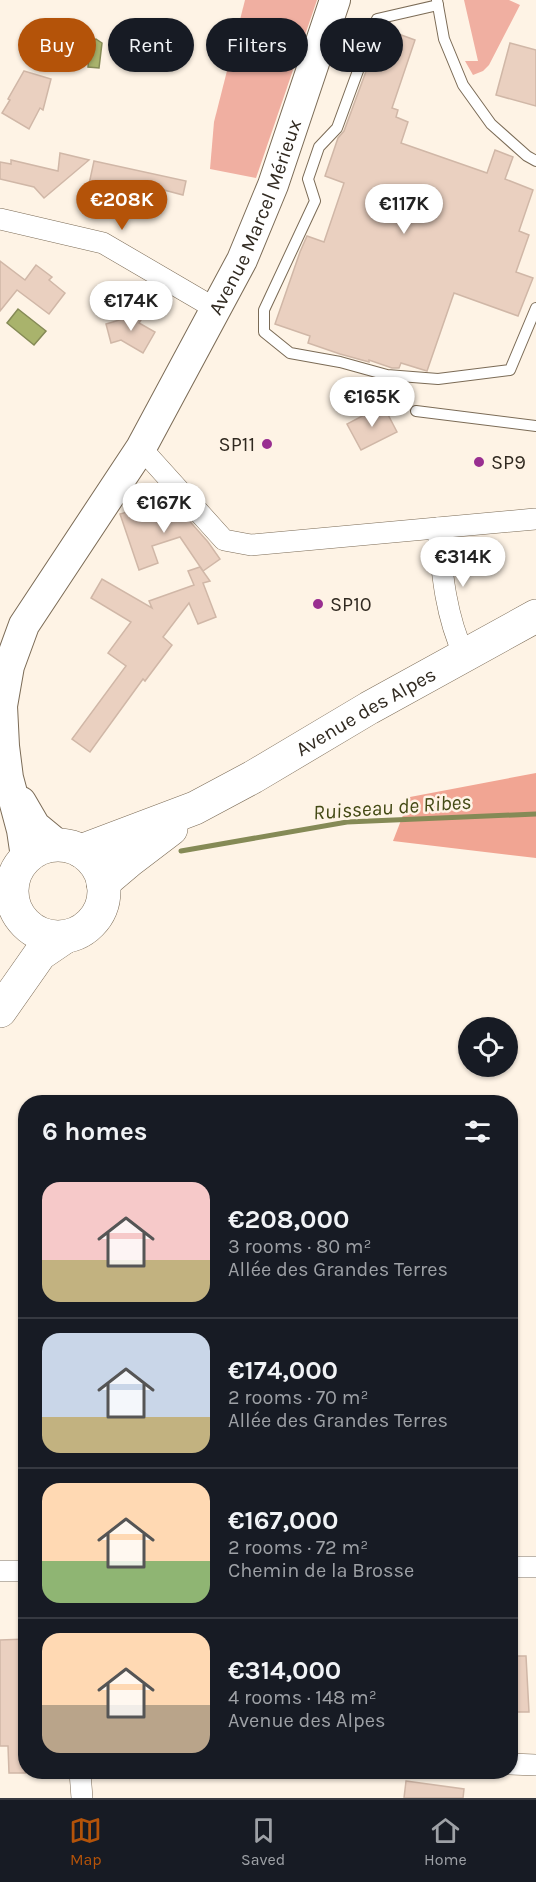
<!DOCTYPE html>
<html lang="en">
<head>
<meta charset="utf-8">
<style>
	body { margin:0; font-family:Karla,sans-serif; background:#20242c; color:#f1f3f6; height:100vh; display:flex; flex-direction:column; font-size:22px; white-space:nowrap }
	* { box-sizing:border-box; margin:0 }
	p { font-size:20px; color:#9ea1a6 }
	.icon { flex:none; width:33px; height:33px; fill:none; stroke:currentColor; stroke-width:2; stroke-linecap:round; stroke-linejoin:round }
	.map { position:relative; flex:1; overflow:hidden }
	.drawer { position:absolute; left:18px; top:1095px; width:500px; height:684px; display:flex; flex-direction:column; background:#171b24; border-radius:24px; box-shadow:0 2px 4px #0004 }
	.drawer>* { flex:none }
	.guide { position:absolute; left:18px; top:18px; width:501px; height:54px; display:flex; gap:12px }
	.fabs { position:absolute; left:458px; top:1017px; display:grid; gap:12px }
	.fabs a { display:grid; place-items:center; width:60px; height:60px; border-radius:50%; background:#171b24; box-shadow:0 2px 4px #0004; font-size:30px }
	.price { position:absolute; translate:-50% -51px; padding:0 14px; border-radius:21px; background:#fff; color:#222; font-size:20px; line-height:39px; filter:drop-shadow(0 2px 3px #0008) }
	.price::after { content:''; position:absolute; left:50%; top:36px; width:18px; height:14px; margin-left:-9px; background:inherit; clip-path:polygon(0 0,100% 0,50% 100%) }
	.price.current { background:#b45309; color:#fff }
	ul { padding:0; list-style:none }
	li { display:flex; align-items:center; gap:18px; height:150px; padding:0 24px }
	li+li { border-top:2px solid #363941 }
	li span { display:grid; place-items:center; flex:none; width:168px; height:120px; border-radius:18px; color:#555 }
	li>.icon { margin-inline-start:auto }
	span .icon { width:72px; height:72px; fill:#fffc; stroke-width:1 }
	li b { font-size:26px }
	h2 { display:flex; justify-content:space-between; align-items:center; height:72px; padding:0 24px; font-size:26px }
	.chip { padding:0 21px; border-radius:27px; background:#171b24; box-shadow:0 2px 4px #0004; font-size:21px; line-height:54px }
	.chip.current { background:#b45309; color:#fff }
	.tabs { display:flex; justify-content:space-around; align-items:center; height:84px; border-top:2px solid #363941; background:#171b24; font-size:16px; color:#9ea1a6 }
	.tabs a { display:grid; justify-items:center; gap:3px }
	.tabs .current { color:#b45309 }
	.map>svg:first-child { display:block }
	.green { fill:#f0afa1 }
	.forest { fill:#f1a593 }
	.water { fill:#a9b36c; stroke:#858a56; stroke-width:1.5 }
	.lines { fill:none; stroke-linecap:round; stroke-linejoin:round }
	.stream { stroke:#858a56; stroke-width:5 }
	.building { fill:#ead0c0; stroke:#d0b7a7; stroke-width:1.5 }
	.lane-casing { stroke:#7b6b56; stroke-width:12 }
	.street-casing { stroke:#7b6b56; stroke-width:22 }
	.secondary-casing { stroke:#7b6b56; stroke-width:32 }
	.primary-casing { stroke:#7b6b56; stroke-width:34 }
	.lane { stroke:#fff; stroke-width:10 }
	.street { stroke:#fff; stroke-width:21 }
	.secondary { stroke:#fff; stroke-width:30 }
	.primary { stroke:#fff; stroke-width:33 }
	.poi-dot { fill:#992e90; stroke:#fef3e5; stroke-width:2 }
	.labels { text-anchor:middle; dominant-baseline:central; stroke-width:5; stroke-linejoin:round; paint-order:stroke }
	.street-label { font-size:20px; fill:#312a21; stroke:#fef3e5 }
	.poi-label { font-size:20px; fill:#312a21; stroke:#fef3e5; text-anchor:start }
	.water-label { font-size:21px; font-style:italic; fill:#444a15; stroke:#fef3e5 }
</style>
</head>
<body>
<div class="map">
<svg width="536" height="1798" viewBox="0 0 536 1798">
	<rect width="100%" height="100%" fill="#fef3e5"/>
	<g class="green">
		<polygon points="245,0 317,0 256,178 210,169 214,122"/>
		<polygon points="464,0 509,0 520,5 489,65 483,71 473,75 465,61 478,61"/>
	</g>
	<polygon class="forest" points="536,773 536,858 393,841 410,797"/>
	<g class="water">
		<polygon points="96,39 102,43 99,68 88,67 90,41"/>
		<polygon points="18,309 46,331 34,345 7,323"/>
	</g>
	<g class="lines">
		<polyline class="stream" points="181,851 347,822 536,814"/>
	</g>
	<g class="building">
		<polygon points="382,28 415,40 392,108 398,110 396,117 408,122 401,143 487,173 495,150 513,157 505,179 533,190 519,231 529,235 516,272 533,278 518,316 454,293 427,371 401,363 399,368 392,368 369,360 369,362 340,354 308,343 310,336 275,324 300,252 307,236 324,242 344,183 325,176 338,138 344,131"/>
		<polygon points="510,43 536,50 536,106 496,95"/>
		<polygon points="24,71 51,79 43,110 40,108 29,129 2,113 10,100 8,99"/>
		<polygon points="60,153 89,160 44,198 34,187 0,179 0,162 11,164 11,160 58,171"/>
		<polygon points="94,161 186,181 183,195 160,189 158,195 137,191 133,209 86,198"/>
		<polygon points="0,261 25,280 36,265 52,277 49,280 65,293 49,314 17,290 0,311"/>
		<polygon points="146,312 139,323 155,332 143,353 121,340 111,343 106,324"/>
		<polygon points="383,405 397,432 361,450 347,424"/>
		<polygon points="171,500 208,542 220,559 203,571 180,537 152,546 158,563 139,570 120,514"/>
		<polygon points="200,567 210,581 203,583 216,617 198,624 189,603 163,637 172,645 145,681 143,679 90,752 72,739 126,666 108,653 131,622 91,598 102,579 152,608 149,601 194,585 188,571"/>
		<polygon points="26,1639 26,1773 9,1773 8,1746 0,1746 0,1640"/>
		<polygon points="510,1656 526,1656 529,1712 510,1712"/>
		<polygon points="406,1781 464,1789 463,1798 404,1798"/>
	</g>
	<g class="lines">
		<defs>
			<g id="lane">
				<polyline points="437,0 444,39 463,85 491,124 527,156 536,161"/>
				<polyline points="438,5 377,19 337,128 319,147 308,179 315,201 264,310 264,332 290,353 340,362 387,375 438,379 510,370 536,308"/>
				<polyline points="416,411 536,426"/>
			</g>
			<g id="street">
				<polyline points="0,219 103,243 216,309"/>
				<polyline points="141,448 224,540 251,545 535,519"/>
				<path d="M438 528C442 572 445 614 464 655"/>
				<polyline points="510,1567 536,1567"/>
				<polyline points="0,1571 26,1571"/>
				<polyline points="510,1764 536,1765"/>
				<polyline points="80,1772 82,1798"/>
			</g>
			<g id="secondary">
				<polyline points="21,802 35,826 58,845"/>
				<path id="s1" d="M26 857 22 830 8 778 4 746 2 706 9 666 24 625 141 448 242 260 273 185 335 0"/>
			</g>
			<g id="primary">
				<circle cx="58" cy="891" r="46"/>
				<path id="s2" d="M81 851 195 808 253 777 369 708 536 616"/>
				<polyline points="103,883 129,861 171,829"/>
				<polyline points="0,1011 40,954 65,937"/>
			</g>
		</defs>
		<use href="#lane" class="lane-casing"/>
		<use href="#street" class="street-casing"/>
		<use href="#secondary" class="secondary-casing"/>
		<use href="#primary" class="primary-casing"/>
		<use href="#lane" class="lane"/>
		<use href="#street" class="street"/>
		<use href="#secondary" class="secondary"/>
		<use href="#primary" class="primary"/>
	</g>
	<g class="poi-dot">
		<circle cx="267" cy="444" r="6"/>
		<circle cx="479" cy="462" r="6"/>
		<circle cx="318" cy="604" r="6"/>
	</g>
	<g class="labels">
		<g class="street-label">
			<text stroke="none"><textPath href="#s1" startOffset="708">Avenue Marcel Mérieux</textPath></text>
			<text stroke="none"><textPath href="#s2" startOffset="318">Avenue des Alpes</textPath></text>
		</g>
		<g class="poi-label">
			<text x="255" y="444" text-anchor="end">SP11</text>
			<text x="491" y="462">SP9</text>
			<text x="330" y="604">SP10</text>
		</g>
		<g class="water-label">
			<text transform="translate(392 807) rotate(-4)">Ruisseau de Ribes</text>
		</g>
	</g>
</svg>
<div class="fabs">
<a><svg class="icon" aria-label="locate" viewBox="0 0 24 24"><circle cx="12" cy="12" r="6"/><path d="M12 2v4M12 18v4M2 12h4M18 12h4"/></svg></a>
</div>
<b class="price current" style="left:122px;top:231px">€208K</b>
<b class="price" style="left:404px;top:235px">€117K</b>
<b class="price" style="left:131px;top:332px">€174K</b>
<b class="price" style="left:372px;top:428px">€165K</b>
<b class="price" style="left:164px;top:534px">€167K</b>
<b class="price" style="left:463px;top:588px">€314K</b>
<div class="guide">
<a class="chip current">Buy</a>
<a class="chip">Rent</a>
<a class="chip">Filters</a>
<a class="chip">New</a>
</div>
<section class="drawer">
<h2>6 homes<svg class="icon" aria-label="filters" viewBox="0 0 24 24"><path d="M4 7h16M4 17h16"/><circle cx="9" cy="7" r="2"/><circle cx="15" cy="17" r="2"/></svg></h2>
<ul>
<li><span style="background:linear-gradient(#f6c9c9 65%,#c2b280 0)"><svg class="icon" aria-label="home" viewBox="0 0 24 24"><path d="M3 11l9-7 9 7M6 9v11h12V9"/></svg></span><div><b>€208,000</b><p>3 rooms · 80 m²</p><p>Allée des Grandes Terres</p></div></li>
<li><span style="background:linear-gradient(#c9d6e8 70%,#c2b280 0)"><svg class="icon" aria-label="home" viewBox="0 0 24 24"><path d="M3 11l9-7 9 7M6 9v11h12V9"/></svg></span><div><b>€174,000</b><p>2 rooms · 70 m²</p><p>Allée des Grandes Terres</p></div></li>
<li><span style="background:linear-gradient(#ffd9b3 65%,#8fb573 0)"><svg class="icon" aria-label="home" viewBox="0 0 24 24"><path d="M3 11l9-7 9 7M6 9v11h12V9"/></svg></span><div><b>€167,000</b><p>2 rooms · 72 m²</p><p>Chemin de la Brosse</p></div></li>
<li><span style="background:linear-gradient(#ffd9b3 60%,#b9a48a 0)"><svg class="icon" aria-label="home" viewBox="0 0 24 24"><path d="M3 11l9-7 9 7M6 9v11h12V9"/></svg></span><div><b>€314,000</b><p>4 rooms · 148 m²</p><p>Avenue des Alpes</p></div></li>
</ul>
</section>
</div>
<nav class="tabs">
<a class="current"><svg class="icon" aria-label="map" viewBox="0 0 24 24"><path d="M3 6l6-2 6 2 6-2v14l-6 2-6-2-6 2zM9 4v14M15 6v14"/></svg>Map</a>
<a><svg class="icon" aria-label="saved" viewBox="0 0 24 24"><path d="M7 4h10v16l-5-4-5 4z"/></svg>Saved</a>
<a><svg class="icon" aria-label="home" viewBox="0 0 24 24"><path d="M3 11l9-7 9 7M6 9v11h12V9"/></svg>Home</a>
</nav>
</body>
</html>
